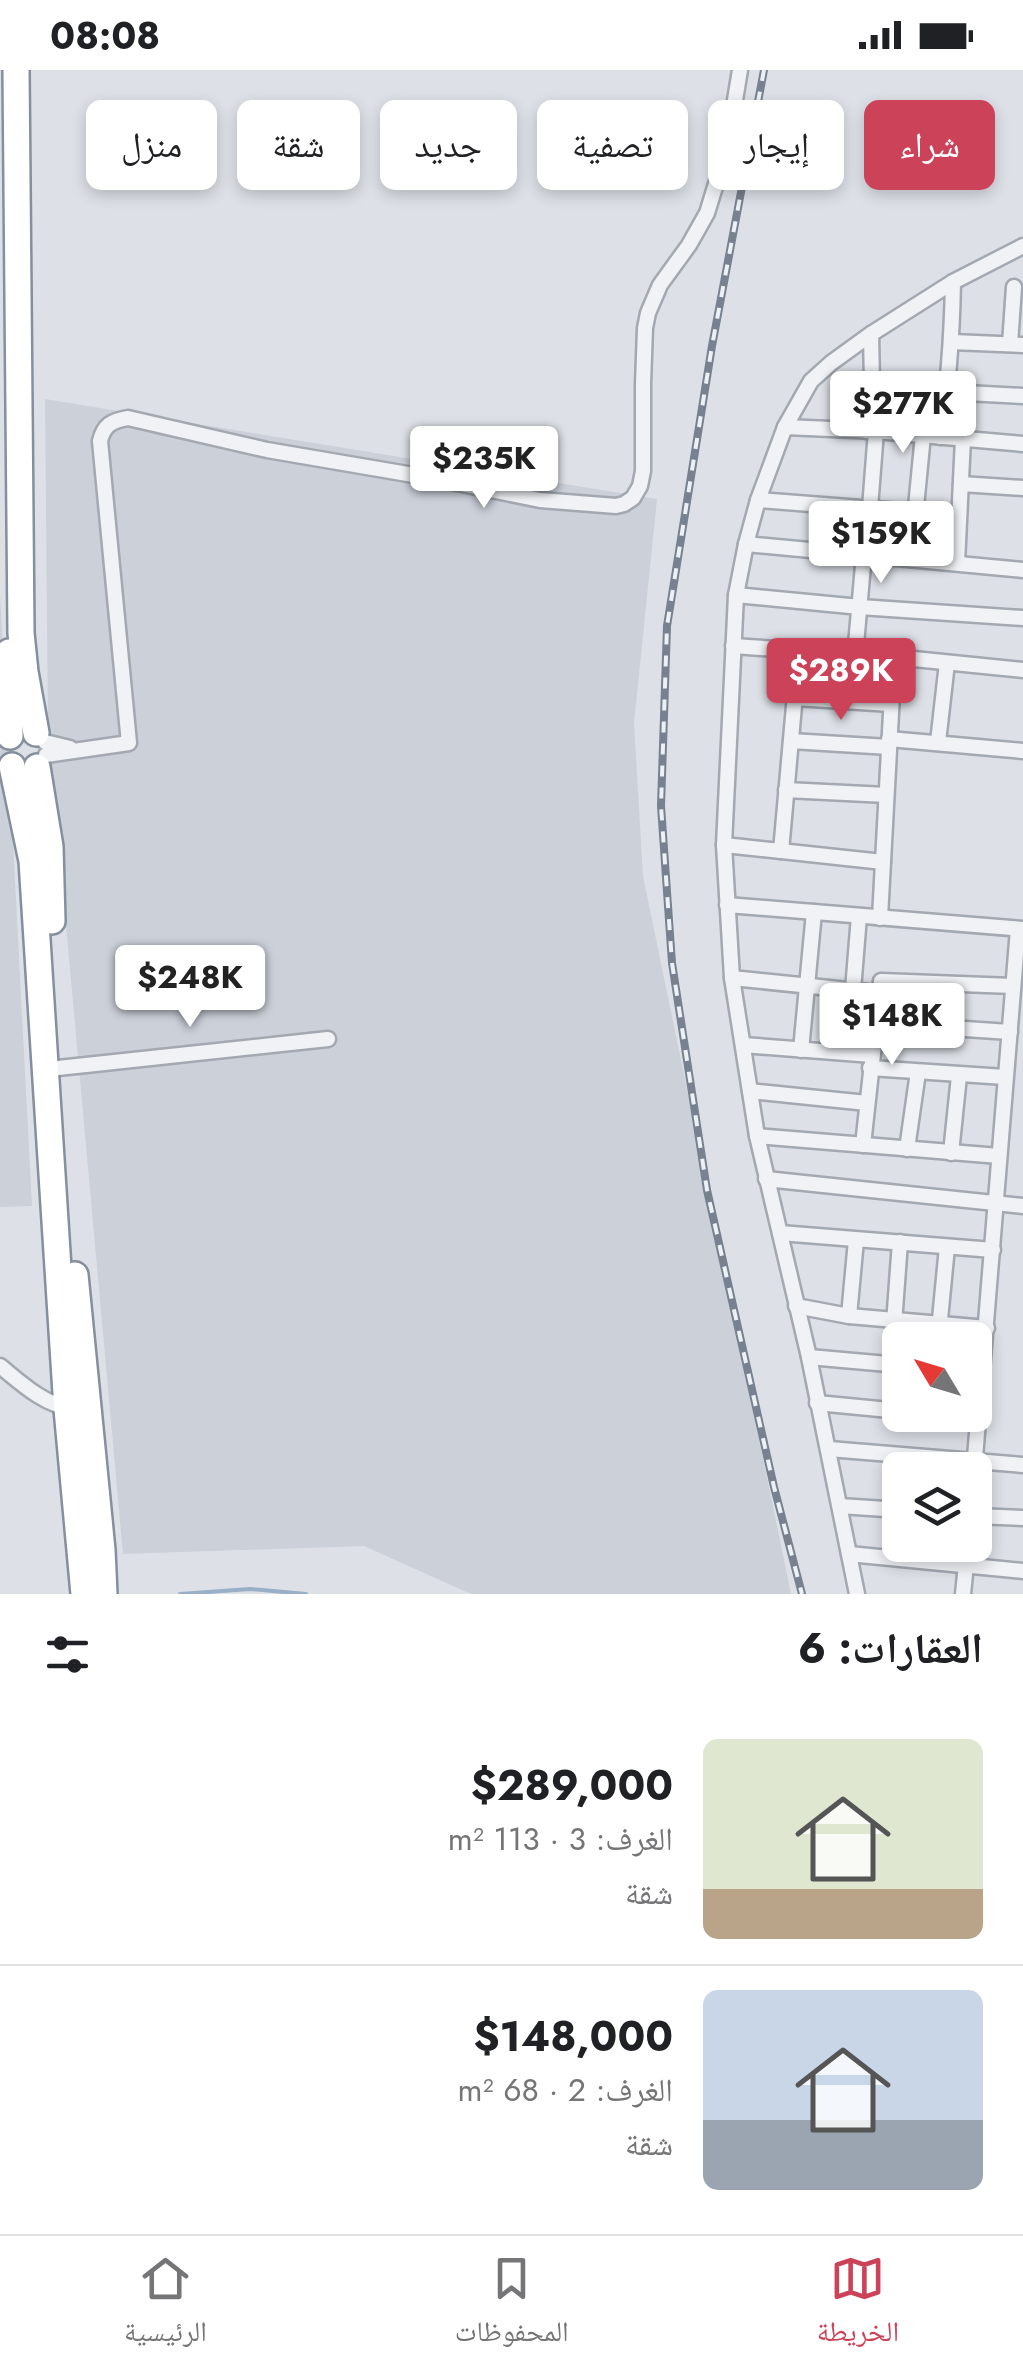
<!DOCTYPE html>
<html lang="ar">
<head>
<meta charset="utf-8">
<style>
	body { margin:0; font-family:Jost,"Noto Naskh Arabic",sans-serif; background:#f2f2f2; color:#202124; direction:rtl; height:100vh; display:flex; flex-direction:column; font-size:38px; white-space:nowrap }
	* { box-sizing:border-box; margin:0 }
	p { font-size:32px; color:#757577 }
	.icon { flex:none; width:55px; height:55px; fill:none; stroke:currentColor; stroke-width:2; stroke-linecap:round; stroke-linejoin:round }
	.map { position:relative; height:1524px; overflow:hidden; direction:ltr }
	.sheet { display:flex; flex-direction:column; background:#fff; flex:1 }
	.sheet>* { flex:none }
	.banner { position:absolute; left:30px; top:30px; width:965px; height:90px; direction:rtl; display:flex; gap:20px }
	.needle { width:65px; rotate:308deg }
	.tools { position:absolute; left:882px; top:1252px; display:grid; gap:20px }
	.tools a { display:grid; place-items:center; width:110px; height:110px; border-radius:15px; background:#fff; box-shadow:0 5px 15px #0003; font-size:50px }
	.price { position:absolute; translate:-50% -85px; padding:0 22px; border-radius:10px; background:#fff; color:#222; font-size:32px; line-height:65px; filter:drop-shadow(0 2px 5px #0008) }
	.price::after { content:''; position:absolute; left:50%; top:60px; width:30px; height:22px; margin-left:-15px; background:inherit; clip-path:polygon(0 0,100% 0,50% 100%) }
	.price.active { background:#cc4359; color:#fff }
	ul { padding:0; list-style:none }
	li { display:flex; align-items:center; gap:30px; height:250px; padding:0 40px }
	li+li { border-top:2px solid #e0e0e0 }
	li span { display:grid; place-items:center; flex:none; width:280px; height:200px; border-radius:15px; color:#555 }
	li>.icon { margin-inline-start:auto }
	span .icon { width:120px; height:120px; fill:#fffc; stroke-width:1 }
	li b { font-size:42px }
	h2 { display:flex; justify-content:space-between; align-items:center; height:120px; padding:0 40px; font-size:42px }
	.pill { padding:0 35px; border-radius:15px; background:#fff; box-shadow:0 5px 15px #0003; font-size:35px; line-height:90px }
	.pill.active { background:#cc4359; color:#fff }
	.status { display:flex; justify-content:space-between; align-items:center; height:70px; padding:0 50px; background:#fff; direction:ltr }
	.status svg { height:28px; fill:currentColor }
	.dock { display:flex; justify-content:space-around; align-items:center; height:140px; border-top:2px solid #e0e0e0; background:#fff; font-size:28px; color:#757577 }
	.dock a { display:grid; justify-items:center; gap:5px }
	.dock .active { color:#cc4359 }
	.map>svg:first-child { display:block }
	.built { fill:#cbd0d9 }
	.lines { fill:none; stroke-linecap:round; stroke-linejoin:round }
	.stream { stroke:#98afc7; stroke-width:4 }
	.street-casing { stroke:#a3a8b1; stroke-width:19 }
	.highway-casing { stroke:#858f9d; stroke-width:30 }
	.street { stroke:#f0f2f5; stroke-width:14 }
	.highway { stroke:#fff; stroke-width:25 }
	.rail-casing { stroke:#778190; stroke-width:8 }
	.rail { stroke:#edf0f5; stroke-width:4; stroke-dasharray:11; stroke-linecap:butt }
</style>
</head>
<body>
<div class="status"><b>08:08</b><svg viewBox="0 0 49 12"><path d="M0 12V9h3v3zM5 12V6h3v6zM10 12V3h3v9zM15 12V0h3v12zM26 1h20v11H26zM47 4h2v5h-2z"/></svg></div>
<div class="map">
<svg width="1023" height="1524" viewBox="0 0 1023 1524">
	<rect width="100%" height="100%" fill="#dde1e7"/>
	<g class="built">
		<polygon points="45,329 657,429 634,653 643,806 791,1524 471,1524 364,1476 123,1484 48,656"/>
		<polygon points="0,524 32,1136 0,1137"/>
	</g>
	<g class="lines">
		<polyline class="stream" points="180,1524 250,1519 306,1524"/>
		<defs>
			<g id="street">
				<polyline points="952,272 1023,275"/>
				<polyline points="1010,274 1014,217"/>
				<polyline points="872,314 948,322 1023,326"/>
				<polyline points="785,357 876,361 1023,374"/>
				<polyline points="866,361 872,314 871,264"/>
				<path d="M940 367C949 315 952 264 953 212"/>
				<polyline points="961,414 1023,418"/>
				<polyline points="758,430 914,442"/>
				<polyline points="870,438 876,361"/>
				<polyline points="746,474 1023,500"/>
				<polyline points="911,488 923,365"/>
				<polyline points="957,493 963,369"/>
				<polyline points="736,525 860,537 1023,548"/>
				<polyline points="733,576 894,587 1023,600"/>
				<polyline points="855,586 864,484"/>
				<polyline points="795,628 891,634"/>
				<polyline points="889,669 1023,681"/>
				<polyline points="791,671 889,677"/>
				<polyline points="45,672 70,678"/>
				<polyline points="938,672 947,593"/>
				<path d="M46 685 129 673 100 371C104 355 111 351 128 348L267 380 437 409 540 430 616 436 624 434 633 428 640 416 643 401V314L645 258 648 243 660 215 689 175 707 143 727 78 740 0"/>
				<polyline points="786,720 886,725"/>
				<polyline points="724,775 883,792"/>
				<polyline points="781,781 799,580"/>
				<polyline points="727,835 1023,859"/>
				<polyline points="880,848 894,587"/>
				<polyline points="732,908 878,923"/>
				<polyline points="853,920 859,846"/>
				<polyline points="875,953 1010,962"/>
				<polyline points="743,975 872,985"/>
				<polyline points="801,980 814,842"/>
				<polyline points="58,998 328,969"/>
				<polyline points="870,998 1005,1007"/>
				<polyline points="750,1021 867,1033"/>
				<polyline points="757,1066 999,1086"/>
				<polyline points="863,1075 881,911 1013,916"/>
				<polyline points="907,1079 918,1002"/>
				<polyline points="951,1083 959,1006"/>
				<polyline points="766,1109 1023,1136"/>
				<polyline points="780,1163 993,1180"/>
				<polyline points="796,1236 849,1246 987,1258"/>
				<polyline points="849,1246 856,1170"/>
				<polyline points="938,1270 947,1177"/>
				<polyline points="809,1287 899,1295"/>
				<polyline points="891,1294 900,1172"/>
				<path d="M0 1296C21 1313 44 1335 71 1338"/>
				<polyline points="817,1333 900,1341"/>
				<polyline points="942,1345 979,1348"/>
				<polyline points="829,1379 1023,1395"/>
				<polyline points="974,1400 1018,859"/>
				<polyline points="840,1436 900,1440"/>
				<polyline points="975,1446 1023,1448"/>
				<polyline points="849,1484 1023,1501"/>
				<polyline points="857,1524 809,1287 757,1066 732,908 724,775 736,525 746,474 758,430 785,357 811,311 831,293 871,264 953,212 1023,176"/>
				<polyline points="963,1524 968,1475"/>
			</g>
			<g id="highway">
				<polyline points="16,0 21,563 25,602 36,663"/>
				<polyline points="9,582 10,666"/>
				<polyline points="12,696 32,791 67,1339 84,1524"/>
				<polyline points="37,697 50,777 52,851"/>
				<polyline points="75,1205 102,1480 104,1524"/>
			</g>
		</defs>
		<use href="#street" class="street-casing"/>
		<use href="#highway" class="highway-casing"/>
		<use href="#street" class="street"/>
		<use href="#highway" class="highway"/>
		<defs>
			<polyline id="rail" points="764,0 712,276 667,556 661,736 672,893 707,1120 774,1417 802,1524"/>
		</defs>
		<use href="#rail" class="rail-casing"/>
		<use href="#rail" class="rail"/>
	</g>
</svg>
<div class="tools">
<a><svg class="needle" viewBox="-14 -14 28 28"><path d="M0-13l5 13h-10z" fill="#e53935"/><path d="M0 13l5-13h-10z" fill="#757577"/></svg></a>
<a><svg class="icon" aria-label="layers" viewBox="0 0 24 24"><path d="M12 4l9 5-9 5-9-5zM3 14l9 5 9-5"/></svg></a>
</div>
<b class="price" style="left:903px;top:386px">$277K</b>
<b class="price" style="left:484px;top:441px">$235K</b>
<b class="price" style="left:881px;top:516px">$159K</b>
<b class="price active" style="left:841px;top:653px">$289K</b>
<b class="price" style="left:190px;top:960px">$248K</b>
<b class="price" style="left:892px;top:998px">$148K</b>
<div class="banner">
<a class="pill active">شراء</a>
<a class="pill">إيجار</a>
<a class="pill">تصفية</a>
<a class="pill">جديد</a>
<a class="pill">شقة</a>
<a class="pill">منزل</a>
</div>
</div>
<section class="sheet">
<h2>العقارات: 6<svg class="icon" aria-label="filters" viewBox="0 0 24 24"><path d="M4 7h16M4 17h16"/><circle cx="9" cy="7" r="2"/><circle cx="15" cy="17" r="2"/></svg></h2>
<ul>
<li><span style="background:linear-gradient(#dfe7d0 75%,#b9a48a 0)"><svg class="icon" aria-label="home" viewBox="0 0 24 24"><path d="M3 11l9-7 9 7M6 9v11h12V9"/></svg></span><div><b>$289,000</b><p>الغرف: 3 · 113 m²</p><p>شقة</p></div></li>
<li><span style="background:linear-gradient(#c9d6e8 65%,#9aa5b1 0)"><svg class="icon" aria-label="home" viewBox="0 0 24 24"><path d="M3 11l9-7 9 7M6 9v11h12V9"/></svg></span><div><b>$148,000</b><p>الغرف: 2 · 68 m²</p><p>شقة</p></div></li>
</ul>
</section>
<nav class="dock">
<a class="active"><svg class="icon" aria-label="map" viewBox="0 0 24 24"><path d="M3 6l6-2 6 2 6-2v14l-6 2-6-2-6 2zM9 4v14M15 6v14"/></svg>الخريطة</a>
<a><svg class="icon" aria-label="saved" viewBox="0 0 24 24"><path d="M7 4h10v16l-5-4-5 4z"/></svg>المحفوظات</a>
<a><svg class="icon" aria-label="home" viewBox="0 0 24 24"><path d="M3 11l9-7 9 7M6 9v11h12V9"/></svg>الرئيسية</a>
</nav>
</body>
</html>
